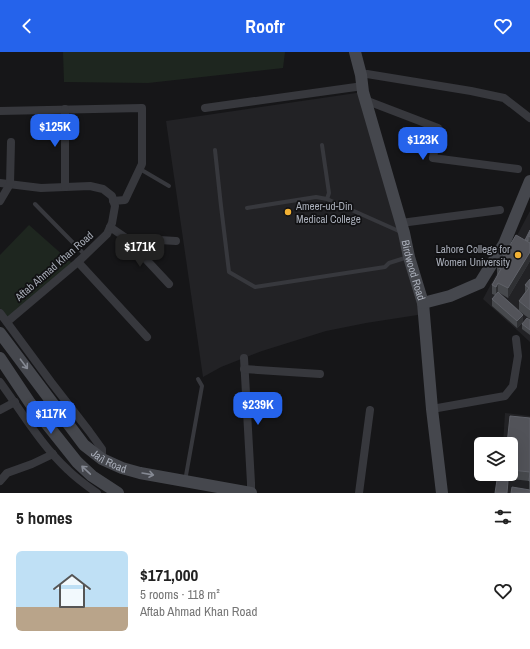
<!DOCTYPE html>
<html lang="en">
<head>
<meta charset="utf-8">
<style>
	body { margin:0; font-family:"Archivo Narrow",sans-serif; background:#f2f2f2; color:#222; height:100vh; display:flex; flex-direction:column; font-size:15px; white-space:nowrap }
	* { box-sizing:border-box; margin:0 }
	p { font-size:13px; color:#767676 }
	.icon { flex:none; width:22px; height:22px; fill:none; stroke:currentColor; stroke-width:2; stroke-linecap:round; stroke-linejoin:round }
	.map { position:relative; height:441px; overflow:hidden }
	.drawer { display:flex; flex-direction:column; background:#fff; flex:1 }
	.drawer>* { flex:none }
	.controls { position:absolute; left:474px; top:385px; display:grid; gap:8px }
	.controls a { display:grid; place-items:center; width:44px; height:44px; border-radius:6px; background:#fff; box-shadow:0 4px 16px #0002; font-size:20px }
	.price { position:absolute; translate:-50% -34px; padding:0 9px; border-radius:8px; background:#2563eb; color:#fff; font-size:13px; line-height:26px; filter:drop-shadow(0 1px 2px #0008) }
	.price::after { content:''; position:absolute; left:50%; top:24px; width:12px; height:9px; margin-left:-6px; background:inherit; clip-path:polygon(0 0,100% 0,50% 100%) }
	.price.current { background:#222; color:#fff }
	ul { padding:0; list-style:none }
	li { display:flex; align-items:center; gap:12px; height:100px; padding:0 16px }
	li+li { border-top:1px solid #e0e0e0 }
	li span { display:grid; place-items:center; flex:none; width:112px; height:80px; border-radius:6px; color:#555 }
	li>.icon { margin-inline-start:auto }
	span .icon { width:48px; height:48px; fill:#fffc; stroke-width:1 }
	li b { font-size:17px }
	h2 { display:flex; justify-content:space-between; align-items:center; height:48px; padding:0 16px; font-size:17px }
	header { display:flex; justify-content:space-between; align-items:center; height:52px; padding:0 16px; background:#2563eb; color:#fff; font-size:18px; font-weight:800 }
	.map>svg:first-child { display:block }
	.built { fill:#222225 }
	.green { fill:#1e261f }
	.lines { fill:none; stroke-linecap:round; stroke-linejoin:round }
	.lane { stroke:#37383d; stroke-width:4 }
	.street { stroke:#37383d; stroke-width:8 }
	.secondary { stroke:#45474d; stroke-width:12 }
	.wall { fill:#47494d }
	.shaded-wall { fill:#2f3033 }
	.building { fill:#525359; stroke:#5f6168 }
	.oneway { stroke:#858993 }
	.poi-dot { fill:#f2b134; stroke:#111113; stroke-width:1.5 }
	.labels { text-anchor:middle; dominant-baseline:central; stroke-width:3.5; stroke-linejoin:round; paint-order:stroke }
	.poi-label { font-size:11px; fill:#a8adb8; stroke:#111113; text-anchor:start }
	.street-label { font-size:11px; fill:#a8adb8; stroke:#111113 }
</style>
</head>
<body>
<header><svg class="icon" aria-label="back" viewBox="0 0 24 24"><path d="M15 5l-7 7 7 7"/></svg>Roofr<svg class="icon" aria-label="heart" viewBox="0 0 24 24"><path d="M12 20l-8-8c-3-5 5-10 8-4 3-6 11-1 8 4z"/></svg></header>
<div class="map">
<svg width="530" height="441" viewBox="0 0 530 441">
	<rect width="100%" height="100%" fill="#161618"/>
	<g class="built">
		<polygon points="363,40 424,262 366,271 326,279 262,299 221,315 203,325 166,69"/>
		<polygon points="530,159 530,290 483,247"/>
		<polygon points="505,361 530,364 530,441 500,441 501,422 511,422 511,392 503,392"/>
	</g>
	<g class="green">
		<polygon points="63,0 285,0 283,16 148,31 64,30"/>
		<polygon points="29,173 74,213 8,268 0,256 0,203"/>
	</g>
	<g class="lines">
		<g class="lane">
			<polyline points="322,93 329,141 327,147"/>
			<polyline points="215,98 221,154 229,220 255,235 385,215 389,211 408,205"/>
			<polyline points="140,117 169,134"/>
			<polyline points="35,152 85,203"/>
			<polyline points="247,156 316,145 327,147 401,180"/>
			<polyline points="185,429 202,334 198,327"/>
		</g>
		<g class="street">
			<polyline points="361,23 367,22 471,39 504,46 530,66"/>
			<polyline points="365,48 438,76 433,106 518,117"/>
			<polyline points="205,56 363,34"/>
			<polyline points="0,59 142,56 142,112 125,148 113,149"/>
			<polyline points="0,131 41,136 90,134 103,137 112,144 115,154 112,171 107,182 78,210 7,270"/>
			<polyline points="65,135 65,57"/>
			<polyline points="0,149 10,132 11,90"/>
			<polyline points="401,171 500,158"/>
			<polyline points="110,175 126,186 176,189"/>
			<polyline points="126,186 169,232"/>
			<polyline points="78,210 147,285"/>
			<polyline points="0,261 51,330 89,379 102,397 102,407"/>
			<polyline points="244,306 251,431 251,441"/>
			<polyline points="244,317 320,322"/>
			<path d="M0 330C22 360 41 393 68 418 77 427 87 434 97 441"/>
			<polyline points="432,357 505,344 513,334 518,304 516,287"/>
			<polyline points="0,358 15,350"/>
			<polyline points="0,429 7,421 32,412 53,402"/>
			<polyline points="359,441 370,358"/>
		</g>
		<g class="secondary">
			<path id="s1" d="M355 0 361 23 363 40 404 181 409 205 423 251 432 357 442 441"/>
			<polyline points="423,251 450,244 480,231 504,192 530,129"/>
			<path id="s2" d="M0 281 84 393 102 407 122 416 140 421 251 441"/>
			<polyline points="0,306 30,351 77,410 92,424 118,441"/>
		</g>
	</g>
	<g class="wall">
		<polygon points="530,178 530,209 508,246 498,240 519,258 519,249 525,240 525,233 530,227 530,267 519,259 523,270 517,276 492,254 492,247 495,243 492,242 492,233 497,224 497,215 525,188"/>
		<polygon points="530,268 530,283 522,277 522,272"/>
		<polygon points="530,366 530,441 529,437 529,429 505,426 505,422 511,422 511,392"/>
	</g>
	<g class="shaded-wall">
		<polygon points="530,200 530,209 508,246 508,236"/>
		<polygon points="498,231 498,240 496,244 496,235"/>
		<polygon points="523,263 523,270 517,276 517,269"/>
	</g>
	<g class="building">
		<polygon points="530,178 530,180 528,184 528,189 525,188"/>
		<polygon points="530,180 530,185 528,184"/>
		<polygon points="516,183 530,191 530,200 508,236 498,231 496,235 492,233 501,217 497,215"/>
		<polygon points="530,227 530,258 519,249 529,236 525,233"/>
		<polygon points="498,240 523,263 517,269 492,247"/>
		<polygon points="527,266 530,268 530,278 522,272"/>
		<polygon points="510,364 530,366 530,429 529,429 530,420 511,418 511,392 507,392"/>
		<polygon points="497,428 508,429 507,441 495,441"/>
		<polygon points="512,435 530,438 530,441 511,441"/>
	</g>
	<defs><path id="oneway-shaft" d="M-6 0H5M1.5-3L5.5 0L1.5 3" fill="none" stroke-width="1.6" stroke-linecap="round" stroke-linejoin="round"/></defs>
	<g class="oneway">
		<use href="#oneway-shaft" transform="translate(24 312) rotate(53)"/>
		<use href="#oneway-shaft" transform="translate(86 418) rotate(-137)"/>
		<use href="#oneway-shaft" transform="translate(148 422) rotate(10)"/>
	</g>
	<g class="poi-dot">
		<circle cx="288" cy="160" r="4"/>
		<circle cx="518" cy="203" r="4"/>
	</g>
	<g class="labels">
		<g class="poi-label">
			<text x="296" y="154">Ameer-ud-Din<tspan x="296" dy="13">Medical College</tspan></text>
			<text x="510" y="197" text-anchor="end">Lahore College for<tspan x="510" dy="13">Women University</tspan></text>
		</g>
		<g class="street-label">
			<text transform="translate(54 214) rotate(-41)">Aftab Ahmad Khan Road</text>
			<text stroke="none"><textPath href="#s1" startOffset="226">Birdwood Road</textPath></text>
			<text stroke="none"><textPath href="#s2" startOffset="170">Jail Road</textPath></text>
		</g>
	</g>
</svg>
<div class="controls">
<a><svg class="icon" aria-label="layers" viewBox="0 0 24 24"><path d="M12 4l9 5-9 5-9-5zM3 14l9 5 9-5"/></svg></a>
</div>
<b class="price" style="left:55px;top:96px">$125K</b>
<b class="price" style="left:423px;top:109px">$123K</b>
<b class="price current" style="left:140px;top:216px">$171K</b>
<b class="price" style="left:258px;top:374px">$239K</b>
<b class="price" style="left:51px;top:383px">$117K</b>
</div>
<section class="drawer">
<h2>5 homes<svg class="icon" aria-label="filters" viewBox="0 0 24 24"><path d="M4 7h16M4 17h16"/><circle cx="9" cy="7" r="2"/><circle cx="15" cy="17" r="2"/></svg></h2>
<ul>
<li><span style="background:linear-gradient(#bfe0f5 70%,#b9a48a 0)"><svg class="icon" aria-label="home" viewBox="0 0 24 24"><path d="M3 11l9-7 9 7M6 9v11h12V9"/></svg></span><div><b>$171,000</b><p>5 rooms · 118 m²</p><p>Aftab Ahmad Khan Road</p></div><svg class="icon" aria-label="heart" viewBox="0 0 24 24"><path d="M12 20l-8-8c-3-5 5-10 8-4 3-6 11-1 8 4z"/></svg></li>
</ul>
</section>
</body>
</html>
